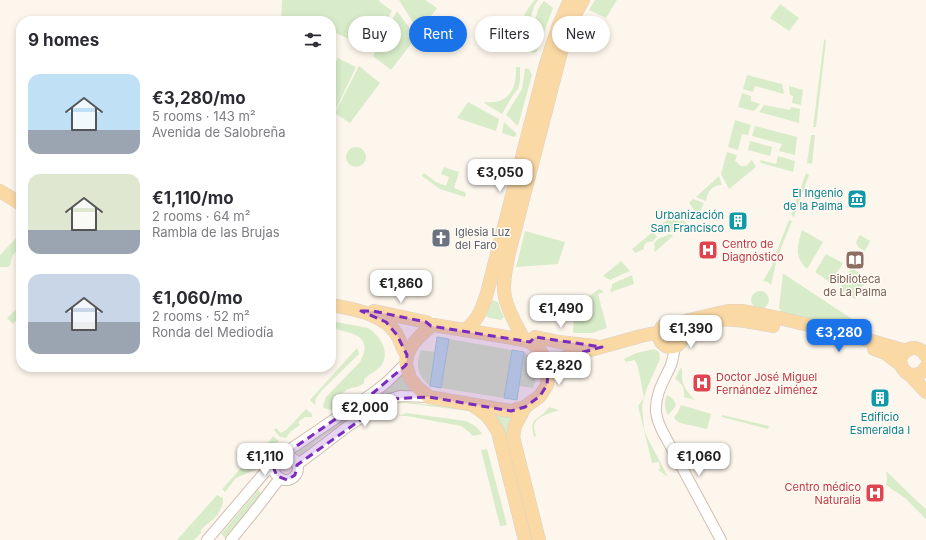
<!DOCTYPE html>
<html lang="en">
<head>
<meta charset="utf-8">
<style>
	body { margin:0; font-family:Inter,sans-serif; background:#f7f7f7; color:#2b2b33; height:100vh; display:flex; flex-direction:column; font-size:15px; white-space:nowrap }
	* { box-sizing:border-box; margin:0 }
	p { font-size:13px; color:#7c7c81 }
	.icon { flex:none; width:22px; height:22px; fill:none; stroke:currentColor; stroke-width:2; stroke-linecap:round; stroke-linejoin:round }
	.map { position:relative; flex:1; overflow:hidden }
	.side { position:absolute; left:16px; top:16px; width:320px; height:356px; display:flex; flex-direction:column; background:#fff; border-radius:16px; box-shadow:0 2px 6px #0003 }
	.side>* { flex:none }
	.hud { position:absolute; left:348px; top:16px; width:380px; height:36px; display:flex; gap:8px }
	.price { position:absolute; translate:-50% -34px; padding:0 9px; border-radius:8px; background:#fff; color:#222; font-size:13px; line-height:26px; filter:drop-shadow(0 1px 2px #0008) }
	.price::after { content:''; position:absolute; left:50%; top:24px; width:12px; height:9px; margin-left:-6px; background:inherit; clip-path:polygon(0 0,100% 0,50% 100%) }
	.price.selected { background:#1a73e8; color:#fff }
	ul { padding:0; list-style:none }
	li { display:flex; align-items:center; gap:12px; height:100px; padding:0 12px }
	li span { display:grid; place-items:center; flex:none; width:112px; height:80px; border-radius:12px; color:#555 }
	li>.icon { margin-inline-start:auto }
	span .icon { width:48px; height:48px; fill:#fffc; stroke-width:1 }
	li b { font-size:17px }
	h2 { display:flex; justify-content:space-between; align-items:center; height:48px; padding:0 12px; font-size:17px }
	.chip { padding:0 14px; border-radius:18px; background:#fff; box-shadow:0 2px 6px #0003; font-size:14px; line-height:36px }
	.chip.selected { background:#1a73e8; color:#fff }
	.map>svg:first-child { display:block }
	.green { fill:#d8ecc9 }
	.water { fill:#bfe3e8; stroke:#a5d3da }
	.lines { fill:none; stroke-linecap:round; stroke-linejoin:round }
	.minor-casing { stroke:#d1beb0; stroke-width:12 }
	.major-casing { stroke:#dad1cd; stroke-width:14 }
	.minor { stroke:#fff; stroke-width:10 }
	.major { stroke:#fbd9a5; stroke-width:13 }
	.marked { fill:#7b2cbf; fill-opacity:0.2; stroke:#7b2cbf; stroke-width:3; stroke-dasharray:8 5; stroke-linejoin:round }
	.labels { text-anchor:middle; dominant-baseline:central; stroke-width:3; stroke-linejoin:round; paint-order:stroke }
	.culture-label { font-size:11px; fill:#0d838f; stroke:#fffaf3; text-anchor:end }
	.worship-label { font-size:11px; fill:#5b616d; stroke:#fffaf3; text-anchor:start }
	.health-label { font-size:11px; fill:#be3a42; stroke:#fffaf3; text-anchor:start }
	.education-label { font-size:11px; fill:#785e54; stroke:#fffaf3 }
</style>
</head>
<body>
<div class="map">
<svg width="926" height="540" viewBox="0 0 926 540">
	<rect width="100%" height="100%" fill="#fdf6ec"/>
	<g class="green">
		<path d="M282 0H379V1L392 11 369 50C364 47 360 45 355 42 347 38 339 34 331 31V21H281Z"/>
		<polygon points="399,0 425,0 437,8 419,32"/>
		<path d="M535 0H538L534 6 530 20 528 34 520 49 517 48 527 34C526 30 524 28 523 24 521 16 530 6 535 0Z"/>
		<polygon points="595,0 617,0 606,18 589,10"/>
		<polygon points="544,1 553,8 537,51 535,53 525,51 533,36 536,17 538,9"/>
		<polygon points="780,4 799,18 789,31 770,18"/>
		<polygon points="397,11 416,37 391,70 373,56"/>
		<polygon points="824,39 826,41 816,127 813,127 824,40"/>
		<polygon points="338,58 356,67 335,111 331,109 331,70"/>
		<polygon points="359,66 380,83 350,123 335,113"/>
		<path d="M516 67H520V81L518 89 513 95 502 114 484 103 485 102C509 105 517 88 516 67Z"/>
		<polygon points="525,69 529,69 532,75 518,126 506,115 522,89"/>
		<polygon points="747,75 782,84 784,94 755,86 753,92 743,89"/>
		<polygon points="789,86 803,90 801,105 792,103 793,96 790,95"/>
		<polygon points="742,93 751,96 751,101 760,104 754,111 738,107"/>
		<polygon points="468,102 499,119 496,131 457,118"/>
		<polygon points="764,105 790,110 791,107 800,109 799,123 759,112"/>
		<polygon points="735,120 751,125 748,135 742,134 738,150 728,147"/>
		<polygon points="504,122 516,133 516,136 514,137 502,133"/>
		<polygon points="755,126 797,137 795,155 779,151 782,144 752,136"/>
		<polygon points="811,135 815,135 812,164 807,163"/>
		<polygon points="750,141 772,147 770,156 748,150"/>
		<circle cx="356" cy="157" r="10"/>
		<polygon points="727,152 737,155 735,161 741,166 746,166 752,160 756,167 729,189 721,174"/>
		<polygon points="778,156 795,161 793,172 761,163 760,160 776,164"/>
		<polygon points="444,167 459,172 454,188 466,193 465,197 440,189 422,176 424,173 436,182 446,186 449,177 441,174"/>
		<polygon points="806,173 809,175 794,217 791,215"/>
		<path d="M719 176 722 185C711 186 708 191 706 201L696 197Z"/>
		<polygon points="693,199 704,203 698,215 689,203"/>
		<polygon points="677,212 687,224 679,231 667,232 659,234 655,229"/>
		<polygon points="789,220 792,221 777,258 771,285 768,282 763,281 772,266 774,258"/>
		<path d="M802 230 823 242 807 269C794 257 797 246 802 230Z"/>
		<polygon points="525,231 565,242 558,264 516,267"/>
		<path d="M653 232 657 237 652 242C647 241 643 244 644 249L635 253 632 249Z"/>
		<path d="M21 233V249C12 253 12 256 10 266L7 267H0V255Z"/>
		<polygon points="670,234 673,236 655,252 654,250 655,246 654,243 658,239"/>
		<path d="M860 235 870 241 865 251C855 246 854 244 860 235Z"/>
		<polygon points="826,254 843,263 831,283 815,272"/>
		<polygon points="621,261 630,271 610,280 603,276"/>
		<polygon points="851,268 868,278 855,299 839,289"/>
		<polygon points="783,274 784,274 864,327 864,329 862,331 782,314 779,307"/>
		<polygon points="632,275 634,284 611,292 610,290 612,287 612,284"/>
		<polygon points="599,289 604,292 598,294 607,328 592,333 573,333 575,300 588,297"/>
		<circle cx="760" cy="300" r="9"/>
		<polygon points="492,300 498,302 501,311 504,317 501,320 486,317"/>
		<polygon points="21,305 21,315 13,324 7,318"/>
		<path d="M331 321 368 328C380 335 391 353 381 366 376 372 368 374 364 380V383C358 389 350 386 344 392 341 394 339 397 338 400 334 409 336 412 324 408L323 406 326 397 360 362C375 335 351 333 331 328Z"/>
		<polygon points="449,339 512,350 504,398 441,388"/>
		<polygon points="357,348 359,354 322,390 316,398 315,405 310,400"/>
		<polygon points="654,349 659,352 660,359 647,388 644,398 642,406 643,417 644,429 647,437 668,477 658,470 660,469 659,462 652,463 638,406 644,398 638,367 635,360 626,362 624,359 636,353"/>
		<path d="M421 350 435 352 430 386C417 375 415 365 421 350Z"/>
		<path d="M524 352C536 361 539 374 533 388L519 386Z"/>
		<path d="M681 367C683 372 682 373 682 377 682 386 689 394 695 400L684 397C685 389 682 383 675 379Z"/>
		<path d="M403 373 406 384 412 391C396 391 393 391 378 400L376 396 396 381Z"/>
		<path d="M667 395 672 398 676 404 675 407 668 415C664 408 664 402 667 395Z"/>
		<path d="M396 402H405L468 409C478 414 485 419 491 428V430C485 420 478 415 468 411L405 403 395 404 389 406V404Z"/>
		<polygon points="367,403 369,406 319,439 300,456 296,451"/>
		<polygon points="681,405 711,414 707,429 680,423 677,421 674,418 679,410"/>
		<path d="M549 407 559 410C551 413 536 416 534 426 534 429 535 433 536 436L534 437 532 426 534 421 545 412Z"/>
		<polygon points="306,409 312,414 312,417 305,417 298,422 300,425 290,432 286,438 280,437 274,430 276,428 281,433 286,430 294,422"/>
		<path d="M406 413 466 421C473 424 478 428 482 434L473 436 469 432 461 426 407 416H398Z"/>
		<polygon points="494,415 513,418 510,447 507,447"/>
		<polygon points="722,415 769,426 768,429 722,417"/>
		<polygon points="273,436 279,441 263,456 257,469 236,478 225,492 222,489 263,444 266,446"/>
		<polygon points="487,449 507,525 500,526 481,450"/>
		<polygon points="886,471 918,502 926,509 926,519 905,498 886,485 887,478"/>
		<polygon points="258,490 262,494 244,518 226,539 221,534"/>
		<path d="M217 495 223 498C223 501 223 505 221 508 218 518 207 523 201 530V533L194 540H177Z"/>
	</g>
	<g class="water">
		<polygon points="437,337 449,339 441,388 430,386"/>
		<polygon points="512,350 524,352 517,400 504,398"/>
	</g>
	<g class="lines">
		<defs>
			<g id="minor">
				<path d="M675 346C674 353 673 359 671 365 664 381 655 393 656 412 657 421 661 429 665 436L721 540"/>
				<polyline points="285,456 292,448 373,393 387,382 402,367 406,365"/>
				<circle cx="286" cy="468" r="12"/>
				<polyline points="297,465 347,427 390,399 400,396 429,397"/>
				<polyline points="207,540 265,472 274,465"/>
				<polyline points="231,540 257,508 280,478"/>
			</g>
			<g id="major">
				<polyline points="0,191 21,204"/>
				<path d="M331 305C353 309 385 314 397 335 401 342 402 349 407 355"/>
				<polyline points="374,311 426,322 431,326"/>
				<circle cx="671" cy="335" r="12"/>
				<polygon points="434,325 524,340 530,342 539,349 545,359 548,372 547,385 540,396 525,407 511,411 429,397 418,388 410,378 406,365 407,355 413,344 420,336 431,326"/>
				<polyline points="677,325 689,320 719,313 730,311 743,311 779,318 851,335 906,351"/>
				<path d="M465 330C479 319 482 309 487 293L546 64 559 25 570 0"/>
				<path d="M683 334C690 328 699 323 708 321 729 317 752 322 773 326"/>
				<path d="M524 340C517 326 508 312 505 297 502 284 506 269 508 257L561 52 577 11 583 0"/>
				<polyline points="530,342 535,337 559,342 595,346"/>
				<polyline points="874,349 885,353 901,365"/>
				<path d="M926 356C914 336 890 358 905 371 907 374 910 375 914 375 919 375 923 372 926 367"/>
				<polyline points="548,372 565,357 641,336 660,332"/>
				<polyline points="910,375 926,392"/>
				<path d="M474 406C486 414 491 419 498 432L525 540"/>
				<polyline points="525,407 515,426 513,437 539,540"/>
			</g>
		</defs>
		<use href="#minor" class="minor-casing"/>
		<use href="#major" class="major-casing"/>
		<use href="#minor" class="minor"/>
		<use href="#major" class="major"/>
	</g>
	<path class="marked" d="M361 311H373L426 322 431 326 530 342 535 337 602 347 565 357 548 372 547 385 540 396 525 407 511 411 429 397 390 399 297 465 295 475 287 480 277 476 274 469 278 459 373 393 406 365 407 355 397 335 386 322Z"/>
	<defs>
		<symbol id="museum-square" viewBox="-11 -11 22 22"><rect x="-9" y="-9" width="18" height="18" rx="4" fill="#0f9aa8" stroke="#fffaf3"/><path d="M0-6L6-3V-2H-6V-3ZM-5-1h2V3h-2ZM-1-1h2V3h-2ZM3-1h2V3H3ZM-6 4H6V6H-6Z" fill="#fff"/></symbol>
		<symbol id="building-square" viewBox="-11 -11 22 22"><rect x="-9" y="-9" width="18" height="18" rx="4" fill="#0f9aa8" stroke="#fffaf3"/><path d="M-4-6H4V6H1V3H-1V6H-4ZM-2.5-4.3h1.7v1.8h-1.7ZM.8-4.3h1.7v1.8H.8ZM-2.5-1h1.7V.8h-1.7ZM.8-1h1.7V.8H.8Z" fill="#fff"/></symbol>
		<symbol id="church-square" viewBox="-11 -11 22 22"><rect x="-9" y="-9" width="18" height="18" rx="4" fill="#6b7280" stroke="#fffaf3"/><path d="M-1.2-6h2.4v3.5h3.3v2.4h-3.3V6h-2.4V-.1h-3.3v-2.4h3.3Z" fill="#fff"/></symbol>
		<symbol id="hospital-square" viewBox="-11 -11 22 22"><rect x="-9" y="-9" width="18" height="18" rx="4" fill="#e0444e" stroke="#fffaf3"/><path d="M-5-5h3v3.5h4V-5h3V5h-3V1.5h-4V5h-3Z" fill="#fff"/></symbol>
		<symbol id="library-square" viewBox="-11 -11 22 22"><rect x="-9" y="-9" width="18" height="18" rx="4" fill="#8d6e63" stroke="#fffaf3"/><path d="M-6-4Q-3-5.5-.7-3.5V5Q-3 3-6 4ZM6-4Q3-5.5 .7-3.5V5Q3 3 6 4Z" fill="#fff"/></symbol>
	</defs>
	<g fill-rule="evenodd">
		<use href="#museum-square" x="846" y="188" width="22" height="22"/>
		<use href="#building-square" x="727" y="210" width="22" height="22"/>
		<use href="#church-square" x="430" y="227" width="22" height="22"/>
		<use href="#hospital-square" x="697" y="239" width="22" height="22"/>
		<use href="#library-square" x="844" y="249" width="22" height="22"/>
		<use href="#hospital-square" x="691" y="372" width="22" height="22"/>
		<use href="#building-square" x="869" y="387" width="22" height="22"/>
		<use href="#hospital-square" x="864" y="482" width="22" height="22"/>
	</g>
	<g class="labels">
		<g class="culture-label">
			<text x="843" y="193">El Ingenio<tspan x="843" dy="13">de la Palma</tspan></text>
			<text x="724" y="215">Urbanización<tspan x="724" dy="13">San Francisco</tspan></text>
			<text x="880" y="417" text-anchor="middle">Edificio<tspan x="880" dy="13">Esmeralda I</tspan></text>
		</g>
		<g class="worship-label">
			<text x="455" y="232">Iglesia Luz<tspan x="455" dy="13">del Faro</tspan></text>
		</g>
		<g class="health-label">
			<text x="722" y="244">Centro de<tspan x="722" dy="13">Diagnóstico</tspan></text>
			<text x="716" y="377">Doctor José Miguel<tspan x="716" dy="13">Fernández Jiménez</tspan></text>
			<text x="861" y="487" text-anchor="end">Centro médico<tspan x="861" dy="13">Naturalia</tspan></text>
		</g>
		<g class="education-label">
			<text x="855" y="279">Biblioteca<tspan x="855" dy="13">de La Palma</tspan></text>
		</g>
	</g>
</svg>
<b class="price" style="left:500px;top:193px">€3,050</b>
<b class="price" style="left:401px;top:304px">€1,860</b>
<b class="price" style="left:561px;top:329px">€1,490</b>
<b class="price" style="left:691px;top:349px">€1,390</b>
<b class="price selected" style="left:839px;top:353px">€3,280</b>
<b class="price" style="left:559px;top:386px">€2,820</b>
<b class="price" style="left:365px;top:428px">€2,000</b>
<b class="price" style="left:265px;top:477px">€1,110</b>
<b class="price" style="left:699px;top:477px">€1,060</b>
<div class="hud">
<a class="chip">Buy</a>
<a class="chip selected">Rent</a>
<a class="chip">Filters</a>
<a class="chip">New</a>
</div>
<section class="side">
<h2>9 homes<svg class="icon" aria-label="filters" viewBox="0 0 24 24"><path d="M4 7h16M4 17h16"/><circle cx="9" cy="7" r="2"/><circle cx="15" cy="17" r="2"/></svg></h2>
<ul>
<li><span style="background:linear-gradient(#bfe0f5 70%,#9aa5b1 0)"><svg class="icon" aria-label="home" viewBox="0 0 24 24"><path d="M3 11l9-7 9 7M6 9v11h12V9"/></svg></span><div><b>€3,280/mo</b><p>5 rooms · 143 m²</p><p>Avenida de Salobreña</p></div></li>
<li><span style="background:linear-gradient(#dfe7d0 70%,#9aa5b1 0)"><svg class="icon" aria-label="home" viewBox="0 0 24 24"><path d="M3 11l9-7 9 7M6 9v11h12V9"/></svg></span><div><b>€1,110/mo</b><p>2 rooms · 64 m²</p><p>Rambla de las Brujas</p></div></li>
<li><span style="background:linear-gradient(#c9d6e8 60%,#9aa5b1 0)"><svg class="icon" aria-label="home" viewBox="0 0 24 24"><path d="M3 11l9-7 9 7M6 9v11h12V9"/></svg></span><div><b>€1,060/mo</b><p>2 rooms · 52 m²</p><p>Ronda del Mediodía</p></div></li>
</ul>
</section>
</div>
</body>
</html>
